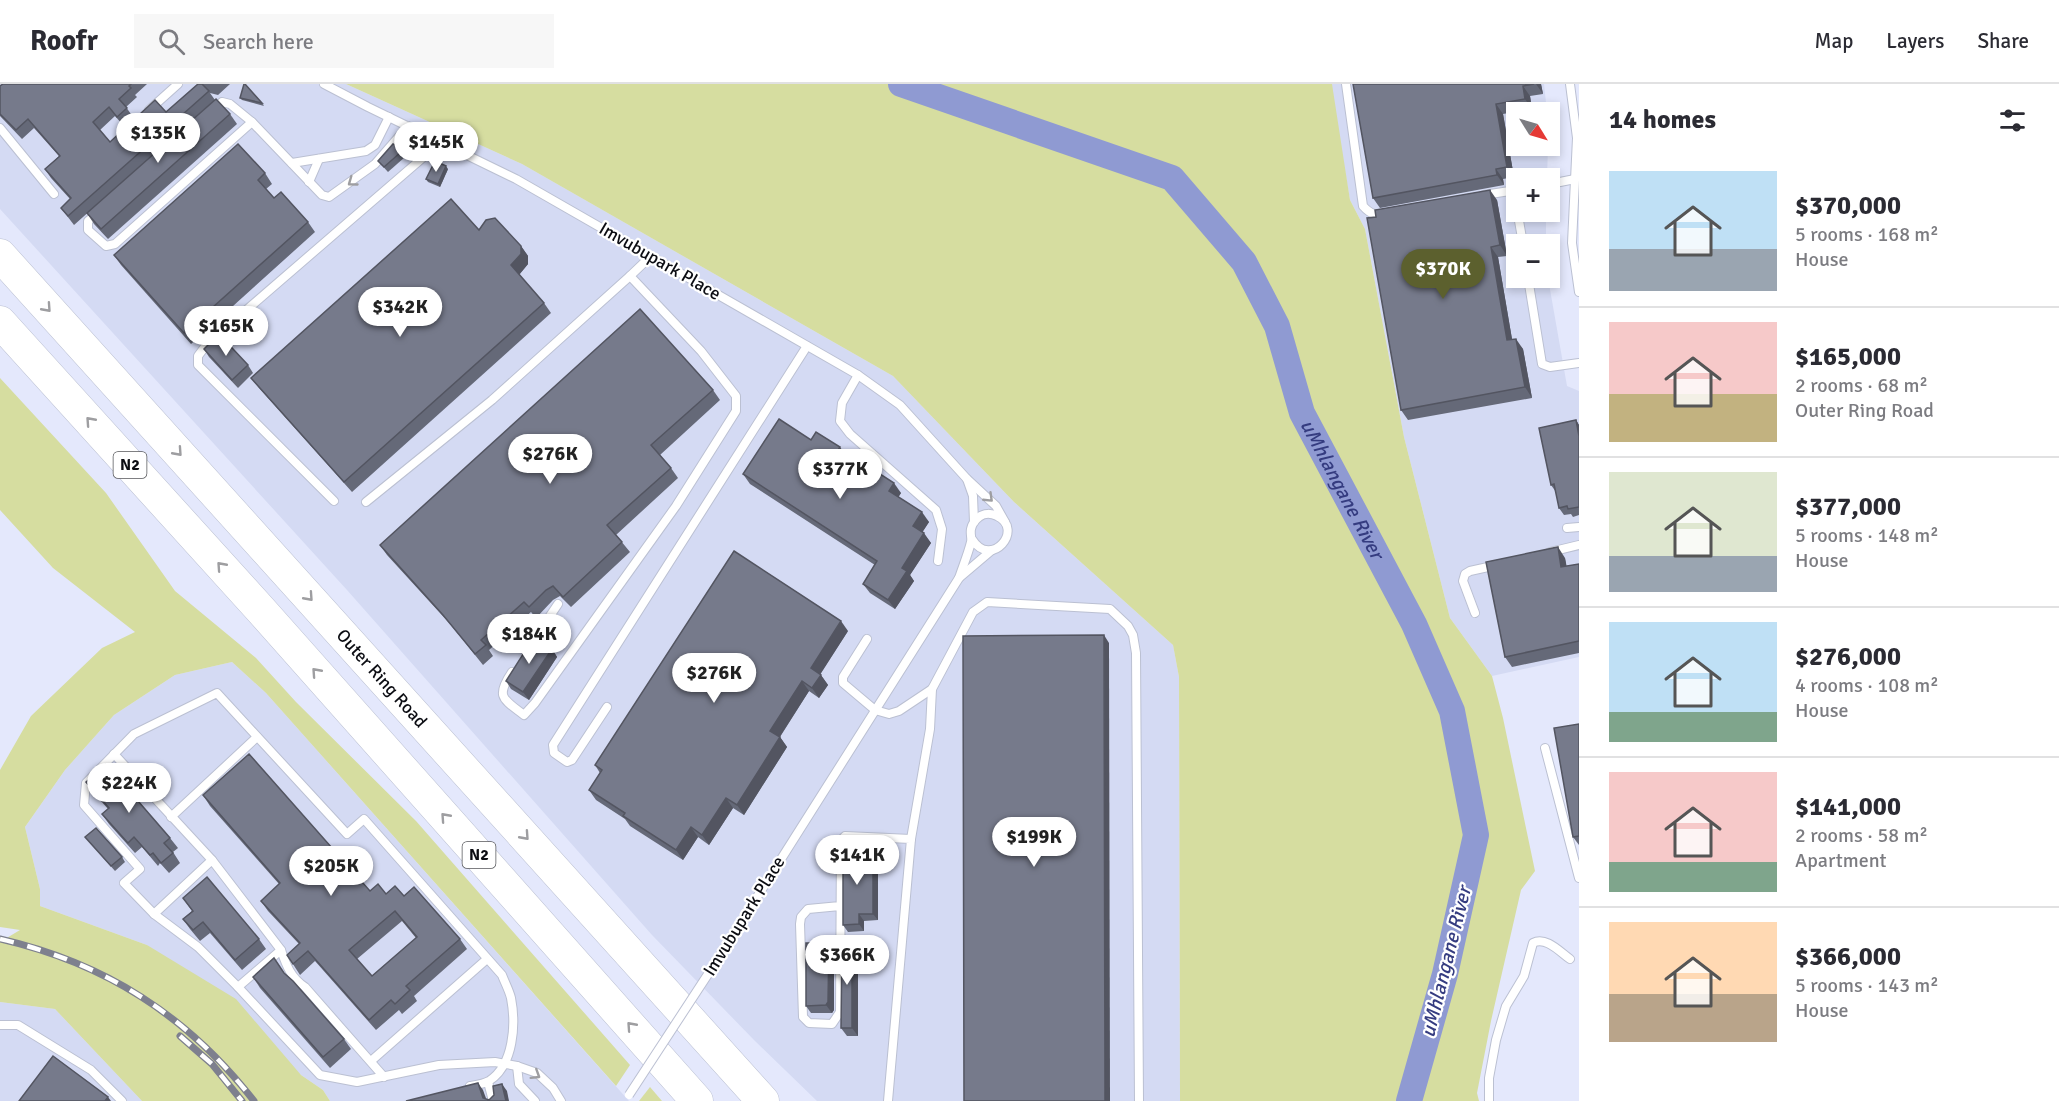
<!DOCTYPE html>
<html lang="en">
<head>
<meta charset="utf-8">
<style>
	body { margin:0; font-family:Signika,sans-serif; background:#f7f7f7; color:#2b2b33; height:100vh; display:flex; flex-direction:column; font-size:22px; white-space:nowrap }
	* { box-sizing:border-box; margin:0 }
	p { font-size:20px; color:#7c7c81 }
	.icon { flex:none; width:33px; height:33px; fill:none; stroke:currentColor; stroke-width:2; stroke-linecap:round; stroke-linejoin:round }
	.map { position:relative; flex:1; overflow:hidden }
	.details { display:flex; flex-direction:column; background:#fff; width:480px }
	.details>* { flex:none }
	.needle { width:39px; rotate:127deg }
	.controls { position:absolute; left:1506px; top:18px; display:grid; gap:12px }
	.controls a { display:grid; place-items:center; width:54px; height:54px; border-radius:0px; background:#fff; box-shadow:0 3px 9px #0003; font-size:30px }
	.price { position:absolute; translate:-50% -51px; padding:0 14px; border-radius:21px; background:#fff; color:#222; font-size:20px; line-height:39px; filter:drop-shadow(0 2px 3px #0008) }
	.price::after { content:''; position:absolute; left:50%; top:36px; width:18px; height:14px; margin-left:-9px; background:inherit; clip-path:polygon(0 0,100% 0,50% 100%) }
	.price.on { background:#5c602e; color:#fff }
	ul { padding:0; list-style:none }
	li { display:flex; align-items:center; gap:18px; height:150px; padding:0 30px }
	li+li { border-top:2px solid #e1e1e2 }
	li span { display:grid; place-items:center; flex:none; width:168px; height:120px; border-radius:0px; color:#555 }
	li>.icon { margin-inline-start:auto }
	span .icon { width:72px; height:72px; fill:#fffc; stroke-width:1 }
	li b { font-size:26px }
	h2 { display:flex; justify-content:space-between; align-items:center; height:72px; padding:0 30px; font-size:26px }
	header { display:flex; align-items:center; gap:36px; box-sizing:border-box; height:84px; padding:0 30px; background:#fff; border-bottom:2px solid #e1e1e2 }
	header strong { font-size:28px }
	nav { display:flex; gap:33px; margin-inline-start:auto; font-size:21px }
	.search { width:420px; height:54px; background:#f7f7f7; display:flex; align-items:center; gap:15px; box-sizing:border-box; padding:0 21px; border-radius:0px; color:#7c7c81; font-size:22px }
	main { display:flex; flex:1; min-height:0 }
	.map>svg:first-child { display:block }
	.built { fill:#d4daf3 }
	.green { fill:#d6dda0 }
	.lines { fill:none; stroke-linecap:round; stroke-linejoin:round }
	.river { stroke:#8f9ad2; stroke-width:26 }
	.service-casing { stroke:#bbc0d2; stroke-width:10 }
	.motorway-casing { stroke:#bbc0d2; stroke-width:33 }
	.service { stroke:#fff; stroke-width:8 }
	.motorway { stroke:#fff; stroke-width:32 }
	.rail-casing { stroke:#7e808e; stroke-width:7 }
	.rail { stroke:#fff; stroke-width:4.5; stroke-dasharray:14; stroke-linecap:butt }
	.service-bridge-casing { stroke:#bbc0d2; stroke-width:10; stroke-linecap:butt }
	.service-bridge { stroke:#fff; stroke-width:8 }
	.wall { fill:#656978; fill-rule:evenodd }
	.shaded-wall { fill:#535561 }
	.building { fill:#767a8b; stroke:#535561; stroke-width:1.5; fill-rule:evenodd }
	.oneway { stroke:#9e9ea1 }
	.labels { text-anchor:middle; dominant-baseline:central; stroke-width:4.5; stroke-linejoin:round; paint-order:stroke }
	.shield { fill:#fff; stroke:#55565a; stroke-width:1.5 }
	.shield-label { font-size:16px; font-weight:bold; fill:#0c0d13 }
	.street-label { font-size:18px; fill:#0c0d13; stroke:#fff }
	.water-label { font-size:20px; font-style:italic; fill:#353c80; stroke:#fff }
</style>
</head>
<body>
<header>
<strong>Roofr</strong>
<div class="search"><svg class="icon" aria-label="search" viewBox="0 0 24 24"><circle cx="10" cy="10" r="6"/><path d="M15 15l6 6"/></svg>Search here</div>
<nav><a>Map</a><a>Layers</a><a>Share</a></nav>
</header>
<main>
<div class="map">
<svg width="1579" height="1017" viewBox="0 0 1579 1017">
	<rect width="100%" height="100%" fill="#e4e8fc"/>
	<g class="built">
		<polygon points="0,0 346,0 522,80 893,292 1014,418 1173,561 1179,593 1180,1017 817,1017 754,956 652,851 347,506 0,125"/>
		<polygon points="1330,0 1544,0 1547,28 1516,28 1516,62 1548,62 1547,94 1516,94 1516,128 1546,128 1546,160 1516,160 1516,194 1548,194 1567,302 1579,307 1579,573 1492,592 1450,534 1404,353 1365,145 1350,116"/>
		<polygon points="232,578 266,609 629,1017 330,1017 323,1006 301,991 147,861 40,822 40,805 25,743 65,686 114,631 175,591"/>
		<polygon points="0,918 55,925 142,1017 0,1017"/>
	</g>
	<g class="green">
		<polygon points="346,0 1332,0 1350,116 1365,145 1404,353 1450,534 1492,592 1503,634 1535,787 1521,806 1491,937 1477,1009 1479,1017 1180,1017 1179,593 1173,561 1014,418 893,292 522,80"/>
		<polygon points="0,294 106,409 175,507 256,574 296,618 416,737 630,981 616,1002 266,609 232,578 175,591 114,631 65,686 25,743 40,805 40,822 147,861 236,915 301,991 323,1006 330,1017 142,1017 55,925 0,918 0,858 20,846 0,843 0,686 31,632 102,564 135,548 53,484 0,426"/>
		<polygon points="650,1003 662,1017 639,1017"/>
	</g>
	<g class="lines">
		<path class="river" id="s1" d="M901 0 1172 94 1244 178 1277 242 1302 329 1414 540 1452 627 1476 751 1445 890 1409 1017"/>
		<defs>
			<g id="service">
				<polyline points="324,0 368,23 516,95 858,291 900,321 967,395 996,422 1005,438"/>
				<path d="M1346 0 1363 122C1371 131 1376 131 1386 130"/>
				<polyline points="1570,0 1577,54 1572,159 1579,208"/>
				<polyline points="149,26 178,0"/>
				<polyline points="213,27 222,18 230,20 252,38"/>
				<polyline points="0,44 54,110"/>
				<polyline points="292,79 366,67 375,61 389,33"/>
				<polyline points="309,98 319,75"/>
				<polyline points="1550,100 1575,95"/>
				<polyline points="1484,111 1516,106"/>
				<polyline points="98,129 88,137 88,146 106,162 115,160 252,38 322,111 329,113 375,80 408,42"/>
				<polyline points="1518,131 1523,160"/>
				<polyline points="1528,194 1542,280 1550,283 1579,279"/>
				<polyline points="858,291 842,319 840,337 850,350 936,426 942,445 938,477"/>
				<polyline points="967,395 973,412 974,438"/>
				<polyline points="334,417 198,281 198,272 207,260 441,58"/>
				<polyline points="366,418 492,316 630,192"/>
				<polyline points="1567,444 1579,443"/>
				<polyline points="1550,468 1579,461"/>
				<polyline points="959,494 992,466"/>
				<polyline points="1475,529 1463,497 1465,490 1470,487 1497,481"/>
				<polyline points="867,555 843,593 843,599 875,626 889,630 899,627 932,605 973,528 987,518 1110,525 1128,542 1133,551 1136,569 1139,1017"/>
				<polyline points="529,563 558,520"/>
				<path d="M512 588C495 613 503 615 524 631L535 619 676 422 736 327V312L701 267 630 192 651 172"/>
				<polyline points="607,623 572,676 567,678 554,669 553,661 807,262"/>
				<polyline points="1545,664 1579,794"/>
				<polyline points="114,670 212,776"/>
				<polyline points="171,733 257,653"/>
				<polyline points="911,755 930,645 932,605"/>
				<polyline points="840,822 808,825 801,833 800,840 803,933 809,939 832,940 840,928 841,756 845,752 911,755 888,1017"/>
				<path d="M154 830 212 776 281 866C286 881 291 894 305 903L384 993"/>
				<path d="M714 881 959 494C963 482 968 470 971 458 972 454 970 450 971 445 972 440 975 436 979 433 984 429 991 429 997 432 1025 445 991 486 972 455"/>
				<polyline points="238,903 281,866"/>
				<polyline points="0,941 18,941 91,986 122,1017"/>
				<polyline points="371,977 487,875"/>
				<polyline points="517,982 519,1000 535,1017"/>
				<polyline points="488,998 493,1017"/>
				<path d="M470 1002C476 1001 484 1000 489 997 514 981 516 940 511 914 509 906 505 899 502 891L364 735 347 750 217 609 134 650 86 699 84 721 140 785 124 799 154 830 198 863 238 903 320 991 357 998 439 981 495 978 517 982 537 989 553 1004 561 1017"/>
				<path d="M1489 1017V994L1496 956 1506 922 1524 892 1533 859C1546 852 1560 868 1570 875"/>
			</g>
			<g id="motorway">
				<path id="s2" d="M0 171 763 1017"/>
				<polyline points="0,238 260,525 697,1017"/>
			</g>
		</defs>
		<use href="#service" class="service-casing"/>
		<use href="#motorway" class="motorway-casing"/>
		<use href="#service" class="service"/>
		<use href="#motorway" class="motorway"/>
		<defs>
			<g id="rail">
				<path d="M0 855C105 879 188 932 254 1017"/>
				<polyline points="180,952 212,980 242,1017"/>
			</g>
		</defs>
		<use href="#rail" class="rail-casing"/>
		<use href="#rail" class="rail"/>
		<defs>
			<polyline id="service-bridge" points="629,1011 714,881"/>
		</defs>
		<use href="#service-bridge" class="service-bridge-casing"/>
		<use href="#service-bridge" class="service-bridge"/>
	</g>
	<g class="wall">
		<polygon points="3,0 147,0 135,11 137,13 126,23 133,33 124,42 115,32 100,46 110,58 166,28 198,0 230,0 218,11 210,9 215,16 74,141 61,124 70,115 51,94 45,85 59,72 34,44 22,55 0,32 0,2"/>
		<polygon points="1353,0 1541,0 1543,10 1530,12 1532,25 1503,30 1514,93 1503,95 1504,101 1380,124 1373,114"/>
		<polygon points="240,14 262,19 264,22 242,16"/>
		<polygon points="230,30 237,40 108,155 94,140 87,129"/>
		<polygon points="401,68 405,73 388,88 378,77"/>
		<polygon points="448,85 440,103 428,98 426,95"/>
		<polygon points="265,89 272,100 266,105 274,114 308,138 315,148 191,260 121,181 114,171"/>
		<polygon points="1497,116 1507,172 1498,173 1512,255 1523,265 1532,314 1408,336 1401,326"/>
		<polygon points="479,146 521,162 528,172 528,180 519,191 544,219 551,229 352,408 259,304 251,294"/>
		<polygon points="204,265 248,281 253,289 238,304 209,273"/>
		<polygon points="713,306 720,316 660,371 671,384 678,394 616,451 630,468 571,523 560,512 553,516 536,534 531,528 489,566 493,572 483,581 451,541 387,471 380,461"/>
		<polygon points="1576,336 1579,341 1579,431 1573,433 1571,430 1564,431 1559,424 1556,408 1551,401"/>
		<polygon points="811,356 847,373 844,377 855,385 901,409 898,413 929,438 922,448 931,459 910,491 914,497 895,525 870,509 863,500 875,481 750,400 743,390"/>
		<polygon points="1565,474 1566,482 1579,480 1579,569 1512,583 1505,573"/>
		<polygon points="848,547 820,590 828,601 819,614 809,607 780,653 787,663 744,731 733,724 709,761 698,753 683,776 630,742 625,735 596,716 589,706 600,689 595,681"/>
		<polygon points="552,565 557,573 529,616 511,605 506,597"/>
		<polygon points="1579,640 1579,761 1573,753"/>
		<polygon points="86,698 170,754 178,764 173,768 180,779 169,789 160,779 158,782 142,763 135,769 109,740 102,730 108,725 93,708"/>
		<path d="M203 711 370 807 404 812 460 855 467 865 414 912 417 917 402 930 399 926 376 946 315 877 300 891 291 877 299 860 268 827 261 817 279 800 210 722ZM402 837 416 854 372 892 357 875Z"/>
		<polygon points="85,753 122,773 125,778 115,787"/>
		<polygon points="858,763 863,770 863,776 873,776 878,783 878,836 864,837 864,847 848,848 843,841"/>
		<polygon points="183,814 259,855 266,865 242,886 210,849 200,857 190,845 183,835 192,827"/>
		<polygon points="852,858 858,866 858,952 847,952 841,944"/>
		<polygon points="829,859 834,867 834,926 832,929 811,929 806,922"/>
		<polygon points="285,890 344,955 351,965 330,984 260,904 253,893"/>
	</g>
	<g class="shaded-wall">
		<polygon points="1536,0 1541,0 1543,10"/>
		<polygon points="1523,2 1530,12 1532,25 1525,15"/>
		<polygon points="1496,20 1503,30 1514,93 1507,83"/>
		<polygon points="446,82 448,85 440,103 438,100"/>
		<polygon points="1496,85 1503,95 1504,101 1497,91"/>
		<polygon points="1490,106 1497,116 1507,172 1500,161"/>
		<polygon points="521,162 528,172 528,180 518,192 511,181"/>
		<polygon points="1491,163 1498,173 1514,267 1507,256"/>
		<polygon points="1516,255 1523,265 1532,314 1525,303"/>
		<polygon points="1576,336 1579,341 1579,352"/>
		<polygon points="840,363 847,373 841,381 835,371"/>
		<polygon points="894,399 901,409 896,417 889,407"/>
		<polygon points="922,428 929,438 920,452 913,442"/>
		<polygon points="924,449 931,459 910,491 914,497 895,525 888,516 902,484"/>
		<polygon points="1558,463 1565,474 1569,494 1561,483"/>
		<polygon points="841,537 848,547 818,594 811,584"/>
		<polygon points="1104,551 1109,559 1110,1017 1105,1017"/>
		<polygon points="552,565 557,573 529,616 523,608"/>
		<polygon points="821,591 828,601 819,614 812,604"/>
		<polygon points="802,597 809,607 777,657 770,647"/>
		<polygon points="780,653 787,663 744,731 737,721"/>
		<polygon points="726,714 733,724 709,761 702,751"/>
		<polygon points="691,743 698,753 683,776 676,766"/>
		<polygon points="858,763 863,770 863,783 859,776"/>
		<polygon points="873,776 878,783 878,836 873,830"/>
		<polygon points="859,830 864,837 864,847 859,840"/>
		<polygon points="852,858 858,866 858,952 852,944"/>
		<polygon points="829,859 834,867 834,926 832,929 826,921"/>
		<polygon points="478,999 483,1006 487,1017 483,1014"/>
		<polygon points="502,1000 507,1007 509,1017 506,1017"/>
		<polygon points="108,1013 111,1017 105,1017"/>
	</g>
	<g class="building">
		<polygon points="3,0 131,0 129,2 131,4 119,15 127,24 117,33 109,23 93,38 110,58 155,16 166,28 198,0 202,0 209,7 68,132 61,124 71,114 45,85 60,72 28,35 16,46 0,30 0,2"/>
		<polygon points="244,0 245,0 262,19 240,14"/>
		<polygon points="1353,0 1534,0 1523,2 1525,15 1496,20 1507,83 1496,85 1497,91 1373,114"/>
		<polygon points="216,15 230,30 101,145 87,129"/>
		<polygon points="238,60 265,89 258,96 274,114 281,108 308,138 184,249 114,171"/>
		<polygon points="393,60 395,61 401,68 384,83 378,77"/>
		<polygon points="435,77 446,82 438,100 426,95"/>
		<polygon points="1490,106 1500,161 1491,163 1507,256 1516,255 1525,303 1401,326 1367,134 1376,133 1375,126"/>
		<polygon points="451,115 479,146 486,136 495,134 521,162 521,170 511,181 544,219 344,398 251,294"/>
		<polygon points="640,225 713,306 651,361 671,384 607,441 622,458 563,513 553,502 546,506 529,523 524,518 481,556 486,561 475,570 443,531 380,461"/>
		<polygon points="219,250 248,281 232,296 204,265"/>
		<polygon points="779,335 811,356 816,348 840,363 835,371 855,385 860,377 894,399 889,407 922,428 913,442 924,449 902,484 907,487 888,516 863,500 877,477 743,390"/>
		<polygon points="1576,336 1579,352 1579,423 1568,425 1567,422 1559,424 1554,400 1551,401 1539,344"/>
		<polygon points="1558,463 1561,483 1579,480 1579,557 1505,573 1486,478"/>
		<polygon points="734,467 841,537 811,584 821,591 812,604 802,597 770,647 780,653 737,721 726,714 702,751 691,743 676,766 623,732 625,729 589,706 602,686 595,681"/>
		<polygon points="1104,551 1105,1017 964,1017 963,552"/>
		<polygon points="534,553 552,565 523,608 506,597"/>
		<polygon points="1579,640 1579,752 1573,753 1554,644"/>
		<path d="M249 670 370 807 378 800 386 810 395 802 404 812 414 803 460 855 406 902 410 906 395 920 391 916 369 936 308 867 293 880 287 871 300 859 261 817 280 799 203 711ZM395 827 417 853 372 892 349 866Z"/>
		<polygon points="106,680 170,754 164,759 173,769 161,779 153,769 150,771 134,753 128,759 102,730 109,724 86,698"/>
		<polygon points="96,744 122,773 111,782 85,753"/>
		<polygon points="858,763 859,776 873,776 873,830 859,830 859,840 843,841 843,764"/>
		<polygon points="207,793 259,855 235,876 203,838 193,846 183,835 193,827 183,814"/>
		<polygon points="852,858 852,944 841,944 842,859"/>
		<polygon points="806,859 829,859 828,918 826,921 806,922"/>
		<polygon points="274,874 284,889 293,897 344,955 323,973 253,893"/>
		<polygon points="53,972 108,1013 105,1017 19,1017"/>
		<polygon points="478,999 483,1014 489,1016 494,1011 493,1002 502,1000 506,1017 406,1017"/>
	</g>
	<defs><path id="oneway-chevron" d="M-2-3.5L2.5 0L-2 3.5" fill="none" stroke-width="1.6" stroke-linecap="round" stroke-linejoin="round" transform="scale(1.5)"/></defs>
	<g class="oneway">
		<use href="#oneway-chevron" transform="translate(352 98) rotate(144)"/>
		<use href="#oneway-chevron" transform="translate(47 224) rotate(48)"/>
		<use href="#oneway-chevron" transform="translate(90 337) rotate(-132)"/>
		<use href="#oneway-chevron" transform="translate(178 368) rotate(48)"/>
		<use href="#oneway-chevron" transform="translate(989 414) rotate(44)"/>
		<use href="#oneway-chevron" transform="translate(221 482) rotate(-132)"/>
		<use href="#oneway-chevron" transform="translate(309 513) rotate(48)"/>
		<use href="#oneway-chevron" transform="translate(316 588) rotate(-132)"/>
		<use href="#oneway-chevron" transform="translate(445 733) rotate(-132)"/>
		<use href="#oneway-chevron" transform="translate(525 752) rotate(48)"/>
		<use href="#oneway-chevron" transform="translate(631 942) rotate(-132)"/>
		<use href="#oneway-chevron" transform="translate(536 991) rotate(32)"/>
	</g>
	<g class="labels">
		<g class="shield">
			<rect x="113.5" y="368" width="33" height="26" rx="4.5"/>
			<rect x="462.5" y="758" width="33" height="26" rx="4.5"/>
		</g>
		<g class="shield-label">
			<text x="130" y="381">N2</text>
			<text x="479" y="771">N2</text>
		</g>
		<g class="street-label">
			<text transform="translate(660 177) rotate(30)">Imvubupark Place</text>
			<text stroke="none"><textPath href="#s2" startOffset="570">Outer Ring Road</textPath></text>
			<text transform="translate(744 832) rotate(-58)">Imvubupark Place</text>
		</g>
		<g class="water-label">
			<text stroke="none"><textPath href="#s1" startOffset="646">uMhlangane River</textPath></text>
			<text transform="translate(1446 878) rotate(-76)">uMhlangane River</text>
		</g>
	</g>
</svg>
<div class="controls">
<a><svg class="needle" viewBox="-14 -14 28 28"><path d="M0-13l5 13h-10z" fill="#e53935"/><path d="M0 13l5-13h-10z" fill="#7c7c81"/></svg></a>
<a>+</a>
<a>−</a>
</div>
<b class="price" style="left:158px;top:80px">$135K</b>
<b class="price" style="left:436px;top:89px">$145K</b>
<b class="price on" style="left:1443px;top:216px">$370K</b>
<b class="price" style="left:400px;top:254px">$342K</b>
<b class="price" style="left:226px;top:273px">$165K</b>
<b class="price" style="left:550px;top:401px">$276K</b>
<b class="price" style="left:840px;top:416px">$377K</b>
<b class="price" style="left:529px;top:581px">$184K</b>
<b class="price" style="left:714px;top:620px">$276K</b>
<b class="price" style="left:129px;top:730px">$224K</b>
<b class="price" style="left:1034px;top:784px">$199K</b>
<b class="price" style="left:857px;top:802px">$141K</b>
<b class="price" style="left:331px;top:813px">$205K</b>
<b class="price" style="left:847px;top:902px">$366K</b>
</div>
<section class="details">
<h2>14 homes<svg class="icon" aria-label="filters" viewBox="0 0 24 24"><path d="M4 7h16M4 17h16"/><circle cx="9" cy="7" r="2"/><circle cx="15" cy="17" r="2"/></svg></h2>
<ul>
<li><span style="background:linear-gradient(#bfe0f5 65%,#9aa5b1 0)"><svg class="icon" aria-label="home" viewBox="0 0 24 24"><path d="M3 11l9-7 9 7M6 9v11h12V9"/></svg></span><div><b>$370,000</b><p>5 rooms · 168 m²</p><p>House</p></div></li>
<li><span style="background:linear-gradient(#f6c9c9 60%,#c2b280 0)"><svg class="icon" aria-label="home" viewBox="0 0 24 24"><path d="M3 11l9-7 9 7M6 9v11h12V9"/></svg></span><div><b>$165,000</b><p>2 rooms · 68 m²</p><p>Outer Ring Road</p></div></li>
<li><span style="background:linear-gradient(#dfe7d0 70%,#9aa5b1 0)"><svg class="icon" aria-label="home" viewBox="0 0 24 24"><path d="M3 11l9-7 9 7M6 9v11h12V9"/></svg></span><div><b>$377,000</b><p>5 rooms · 148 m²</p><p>House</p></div></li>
<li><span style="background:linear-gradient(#bfe0f5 75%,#7fa58c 0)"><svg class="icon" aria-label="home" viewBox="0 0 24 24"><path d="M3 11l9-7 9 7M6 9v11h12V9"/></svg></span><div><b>$276,000</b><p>4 rooms · 108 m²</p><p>House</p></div></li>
<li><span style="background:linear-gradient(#f6c9c9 75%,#7fa58c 0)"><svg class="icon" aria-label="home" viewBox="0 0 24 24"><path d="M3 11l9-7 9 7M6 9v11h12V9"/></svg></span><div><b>$141,000</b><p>2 rooms · 58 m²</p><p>Apartment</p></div></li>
<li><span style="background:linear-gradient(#ffd9b3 60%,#b9a48a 0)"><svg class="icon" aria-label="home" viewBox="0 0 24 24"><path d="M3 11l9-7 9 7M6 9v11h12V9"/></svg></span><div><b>$366,000</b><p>5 rooms · 143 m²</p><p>House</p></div></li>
</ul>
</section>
</main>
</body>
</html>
